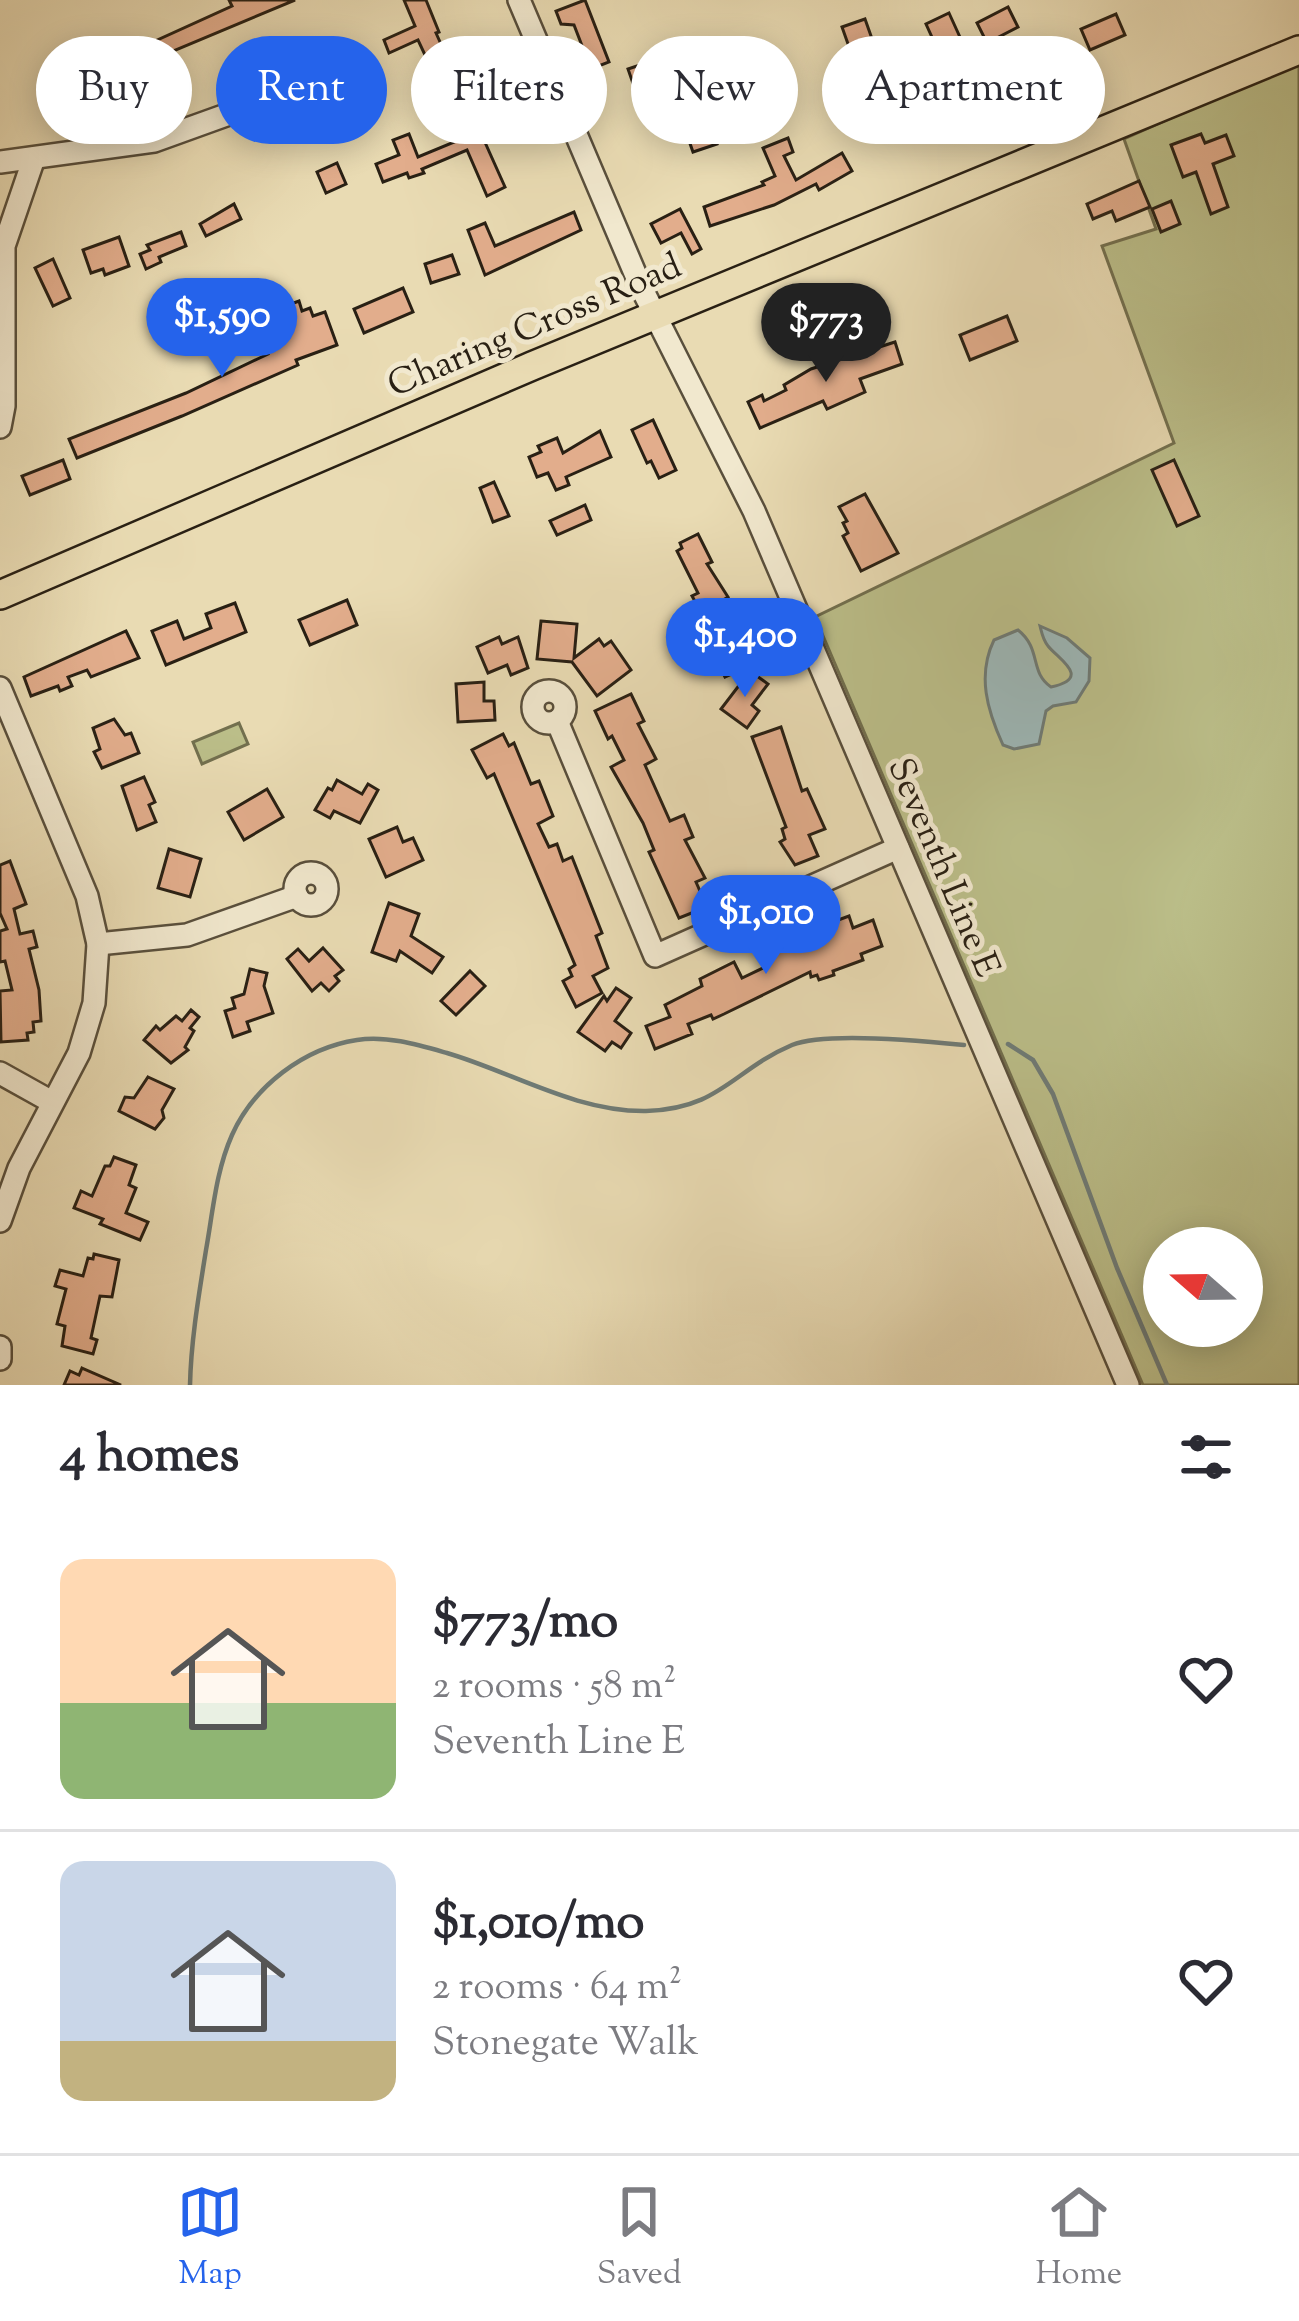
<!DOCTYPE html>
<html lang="en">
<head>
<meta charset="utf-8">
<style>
	body { margin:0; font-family:"Sorts Mill Goudy",serif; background:#f2f2f3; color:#2b2b33; height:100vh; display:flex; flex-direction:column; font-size:45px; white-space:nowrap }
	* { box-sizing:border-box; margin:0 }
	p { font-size:39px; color:#7c7c81 }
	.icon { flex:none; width:66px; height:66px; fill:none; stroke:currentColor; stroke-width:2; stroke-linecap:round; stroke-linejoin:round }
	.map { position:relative; height:1385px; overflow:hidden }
	.side { display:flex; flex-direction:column; background:#fff; flex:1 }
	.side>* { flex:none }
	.guide { position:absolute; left:36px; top:36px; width:1227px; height:108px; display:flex; gap:24px }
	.needle { width:78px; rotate:290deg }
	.buttons { position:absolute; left:1143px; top:1227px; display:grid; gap:24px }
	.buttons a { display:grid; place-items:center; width:120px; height:120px; border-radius:50%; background:#fff; box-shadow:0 6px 30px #0003; font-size:60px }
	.price { position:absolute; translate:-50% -102px; padding:0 27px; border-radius:42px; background:#2563eb; color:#fff; font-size:39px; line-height:78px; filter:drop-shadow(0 3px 6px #0008) }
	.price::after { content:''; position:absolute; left:50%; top:72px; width:36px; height:27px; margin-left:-18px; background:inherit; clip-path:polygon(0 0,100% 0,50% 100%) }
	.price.current { background:#222; color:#fff }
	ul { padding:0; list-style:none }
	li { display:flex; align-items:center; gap:36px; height:300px; padding:0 60px }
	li+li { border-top:3px solid #e1e1e2 }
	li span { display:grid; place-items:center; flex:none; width:336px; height:240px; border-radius:24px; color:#555 }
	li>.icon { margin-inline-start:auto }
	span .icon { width:144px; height:144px; fill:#fffc; stroke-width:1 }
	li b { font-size:51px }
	h2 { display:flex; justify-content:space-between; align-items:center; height:144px; padding:0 60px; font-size:51px }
	.tag { padding:0 42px; border-radius:54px; background:#fff; box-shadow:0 6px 30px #0003; font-size:42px; line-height:108px }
	.tag.current { background:#2563eb; color:#fff }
	.tabs { display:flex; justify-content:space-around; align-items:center; height:168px; border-top:3px solid #e1e1e2; background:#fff; font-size:33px; color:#7c7c81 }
	.tabs a { display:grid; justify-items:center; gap:6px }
	.tabs .current { color:#2563eb }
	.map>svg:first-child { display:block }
	.green { fill:#bbbe89; stroke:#726f4e; stroke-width:3; fill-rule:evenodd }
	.water { fill:#9db8b8; stroke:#6f7b76; stroke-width:3 }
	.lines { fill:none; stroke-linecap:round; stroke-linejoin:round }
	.stream { stroke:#6f7b76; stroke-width:4.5 }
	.building { fill:#e2ad8c; stroke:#292014; stroke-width:3 }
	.minor-casing { stroke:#594f3c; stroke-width:26 }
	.major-casing { stroke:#292014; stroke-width:32 }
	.minor { stroke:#f1e8ce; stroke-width:21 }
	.major { stroke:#e9dbb3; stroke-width:27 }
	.labels { text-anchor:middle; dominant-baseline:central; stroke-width:10; stroke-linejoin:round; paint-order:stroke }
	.street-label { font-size:36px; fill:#292014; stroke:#f1e8ce }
</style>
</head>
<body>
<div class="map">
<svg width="1299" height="1385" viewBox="0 0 1299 1385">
	<rect width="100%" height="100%" fill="#e9dbb3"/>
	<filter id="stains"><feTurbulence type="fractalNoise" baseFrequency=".00167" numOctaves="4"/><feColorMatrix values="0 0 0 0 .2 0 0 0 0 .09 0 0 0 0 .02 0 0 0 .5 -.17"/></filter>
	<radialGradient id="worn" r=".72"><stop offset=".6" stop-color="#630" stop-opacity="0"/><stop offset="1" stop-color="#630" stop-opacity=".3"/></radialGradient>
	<g class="green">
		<path d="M1299 61V1385H1143L815 617 1174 443 1102 246 1156 229 1124 139ZM1164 1248H1242V1326H1164Z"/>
		<polygon points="239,723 248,744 202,764 193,742"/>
	</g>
	<path class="water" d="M1040 626 1067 638 1090 658 1089 681 1076 702 1053 706 1046 711 1039 744 1014 749 1003 745C987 710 977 675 994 640L1018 630C1042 649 1029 672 1051 687 1093 678 1058 659 1048 646 1043 640 1042 634 1040 626Z"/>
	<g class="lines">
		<g class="stream">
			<polyline points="1008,1044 1033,1060 1053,1094 1117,1268 1167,1385"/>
			<path d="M190 1385C191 1340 199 1294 206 1250 213 1211 216 1171 232 1135 254 1086 304 1048 357 1040 386 1035 419 1045 447 1053 512 1072 576 1112 646 1111 720 1109 733 1070 792 1045 826 1031 925 1041 964 1045"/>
		</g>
	</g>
	<g class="building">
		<polygon points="229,0 295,0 173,51 128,74 120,57 232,6"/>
		<polygon points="404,0 426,0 439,32 436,33 505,187 487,196 467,150 422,169 424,173 409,178 407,173 383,182 376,164 399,155 393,140 409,134 418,157 464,138 418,40 389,53 384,40 415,26"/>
		<polygon points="585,0 609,62 591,69 574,25 561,24 556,11"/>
		<polygon points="1008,7 1018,27 987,43 977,23"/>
		<polygon points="949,13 964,46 941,57 926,24"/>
		<polygon points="1116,14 1125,35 1090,50 1081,29"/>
		<polygon points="865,19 882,67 859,75 842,27"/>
		<polygon points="658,59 660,66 672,61 676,72 669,74 673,87 638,98 628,69"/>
		<polygon points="699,90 717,144 693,152 674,98"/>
		<polygon points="1201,134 1205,143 1226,135 1234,156 1213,164 1228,207 1211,214 1196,172 1183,177 1171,145"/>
		<polygon points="788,138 793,152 784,156 796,180 842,153 852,171 819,190 816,184 774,205 710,226 704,207 764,185 762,182 775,176 763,148"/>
		<polygon points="337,163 346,184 326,193 317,172"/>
		<polygon points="1139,181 1150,207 1116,221 1112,211 1093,219 1087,204"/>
		<polygon points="1171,201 1180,224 1161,232 1152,209"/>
		<polygon points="234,204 241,219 206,236 200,224"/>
		<polygon points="680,209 701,249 692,254 681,233 661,243 651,224"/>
		<polygon points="574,212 581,230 485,275 468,230 485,223 495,246"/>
		<polygon points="181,232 186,246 159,257 161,262 146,269 140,254 150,250 147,245"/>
		<polygon points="119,237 129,266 105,275 103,269 91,273 83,250"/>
		<polygon points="452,255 459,274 431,283 425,264"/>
		<polygon points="53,259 70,298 53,306 35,268"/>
		<polygon points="403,288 413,312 364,333 354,309"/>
		<polygon points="299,301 302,311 310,308 313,316 325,312 337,345 296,360 298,365 182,416 77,458 69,439 186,393 268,354 262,340 291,328 283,307"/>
		<polygon points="1007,316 1017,341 970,360 960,335"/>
		<polygon points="895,342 902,364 860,379 865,392 827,409 823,401 760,428 748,402 762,395 764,401 786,390 784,385 811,369"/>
		<polygon points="653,420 676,470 659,478 651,461 647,463 632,430"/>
		<polygon points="600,431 611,457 566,477 569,485 556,490 548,473 537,477 529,457 541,452 538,446 557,438 563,453"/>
		<polygon points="63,460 70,479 30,495 22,476"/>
		<polygon points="1174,460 1199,516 1177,526 1152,470"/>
		<polygon points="494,482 509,516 493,522 480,488"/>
		<polygon points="865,494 898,553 861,571 843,536 848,533 843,523 847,521 839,507"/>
		<polygon points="585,505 591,520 557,535 550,521"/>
		<polygon points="698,534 712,562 707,564 728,597 723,600 744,647 748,645 756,663 725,677 690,609 697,605 692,596 698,593 677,551 682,548 680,543"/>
		<polygon points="347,600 357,625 310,645 299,620"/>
		<polygon points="235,603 246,632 166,665 152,631 177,621 184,639 211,628 206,614"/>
		<polygon points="541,621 577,624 574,658 599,639 604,646 611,641 631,670 597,696 572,662 537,659"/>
		<polygon points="126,631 139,658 91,677 87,670 68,677 72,686 60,691 58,686 31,696 24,677"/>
		<polygon points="499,637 502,644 518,637 528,668 511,675 507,665 488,673 477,647"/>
		<polygon points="750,671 768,684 752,705 759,711 747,728 721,709"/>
		<polygon points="484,682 484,701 494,701 495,720 458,722 456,684"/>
		<polygon points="631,694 644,721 638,724 656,759 645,765 670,821 684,815 693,837 685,840 705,878 696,882 707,907 679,918 649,852 654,850 643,823 611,767 624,760 612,736 608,739 595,711"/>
		<polygon points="114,719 125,735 131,733 139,753 102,768 94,752 100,749 93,728"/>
		<polygon points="781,727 802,791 807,789 825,829 809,835 818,856 795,865 780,842 785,839 782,829 786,827 752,737"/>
		<polygon points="503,734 509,746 514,743 531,784 539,781 553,816 538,824 549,847 557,844 563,861 572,857 602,933 596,936 608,968 593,976 602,993 576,1007 563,981 572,976 569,969 575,965 494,774 487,778 472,750"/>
		<polygon points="144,777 155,802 149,805 156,822 137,830 122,786"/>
		<polygon points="337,780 362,794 368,784 378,790 360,823 334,811 330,818 315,810 328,788 332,790"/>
		<polygon points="267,789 283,817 244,840 228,812"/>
		<polygon points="397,827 403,842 413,838 423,860 386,877 369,839"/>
		<polygon points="169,849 201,859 190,897 158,888"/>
		<polygon points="10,861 26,904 14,909 20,934 33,931 37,947 29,949 39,990 41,1021 33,1022 34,1032 27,1033 28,1040 1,1042 0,991 12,990 5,961 0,962 0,931 7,929 0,913 0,865"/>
		<polygon points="389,903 419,914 411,936 443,957 432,973 400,951 396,961 372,952"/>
		<polygon points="849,916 853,928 873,920 882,946 861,954 863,960 833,971 834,975 819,980 817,975 811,977 810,972 724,1014 713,1019 711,1015 688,1024 692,1034 655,1049 646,1026 670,1017 665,1005 702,986 700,979 734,962 742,978 765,967 761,956 792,942 796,951 819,942 814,929"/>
		<polygon points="323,948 343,970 335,976 339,981 329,991 321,983 312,991 287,959 298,949 309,961"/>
		<polygon points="250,969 267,973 264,986 273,1013 247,1022 250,1031 233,1037 225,1011 235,1008 232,998 244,994"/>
		<polygon points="470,971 485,986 456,1015 441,1001"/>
		<polygon points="616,988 631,998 615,1021 631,1033 621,1048 612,1042 605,1051 578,1032 604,996 607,1001"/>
		<polygon points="191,1010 199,1017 190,1028 194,1031 185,1047 188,1050 171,1063 144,1040 156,1026 160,1030 176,1016 182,1021"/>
		<polygon points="148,1077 174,1089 162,1110 164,1118 155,1129 119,1111 125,1097 134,1098"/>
		<polygon points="114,1157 136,1165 129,1185 136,1188 126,1213 148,1222 140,1240 100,1224 103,1219 74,1208 81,1191 92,1196 105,1166 110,1166"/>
		<polygon points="94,1254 119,1260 112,1297 100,1296 91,1338 97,1340 93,1354 62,1346 65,1326 57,1324 66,1289 55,1286 60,1270 83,1276 88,1258 93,1259"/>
		<polygon points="82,1368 121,1385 64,1385 70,1371 79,1375"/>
	</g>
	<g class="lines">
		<defs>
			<g id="minor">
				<polyline points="519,0 640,285 754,511 1128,1385"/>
				<path d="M0 162 154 141 276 97 286 101 302 97 311 87V81C296 73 281 81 276 97"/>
				<polyline points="0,427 4,406 4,246 34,158"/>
				<polyline points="0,688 87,896 98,944 94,1003 79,1053 19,1168 0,1221"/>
				<circle cx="549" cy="707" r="16"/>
				<polyline points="557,721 655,956 898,848"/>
				<circle cx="311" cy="889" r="16"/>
				<polyline points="98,944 187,935 297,896"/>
				<polyline points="0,1073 52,1102"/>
				<polyline points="0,1347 0,1359"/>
			</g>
			<polyline id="major" points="0,595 532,366 1299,50"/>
		</defs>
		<use href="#minor" class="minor-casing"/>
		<use href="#major" class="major-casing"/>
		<use href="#minor" class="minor"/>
		<use href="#major" class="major"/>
	</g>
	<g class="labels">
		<g class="street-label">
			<text transform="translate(535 327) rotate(-23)">Charing Cross Road</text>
			<text transform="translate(942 868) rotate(67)">Seventh Line E</text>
		</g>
	</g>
	<rect width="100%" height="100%" filter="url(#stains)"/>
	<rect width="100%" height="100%" fill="url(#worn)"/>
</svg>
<div class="buttons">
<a><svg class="needle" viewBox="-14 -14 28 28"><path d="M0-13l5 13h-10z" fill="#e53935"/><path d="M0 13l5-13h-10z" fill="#7c7c81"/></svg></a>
</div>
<b class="price" style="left:222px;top:380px">$1,590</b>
<b class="price current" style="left:826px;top:385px">$773</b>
<b class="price" style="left:745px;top:700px">$1,400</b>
<b class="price" style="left:766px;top:977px">$1,010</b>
<div class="guide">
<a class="tag">Buy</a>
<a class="tag current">Rent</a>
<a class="tag">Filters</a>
<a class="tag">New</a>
<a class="tag">Apartment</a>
</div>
</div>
<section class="side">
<h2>4 homes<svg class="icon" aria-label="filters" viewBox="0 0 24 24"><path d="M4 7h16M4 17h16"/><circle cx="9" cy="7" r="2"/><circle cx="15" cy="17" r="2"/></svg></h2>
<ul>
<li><span style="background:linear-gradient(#ffd9b3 60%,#8fb573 0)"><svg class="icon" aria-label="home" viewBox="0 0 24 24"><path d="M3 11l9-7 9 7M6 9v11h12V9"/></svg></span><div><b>$773/mo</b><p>2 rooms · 58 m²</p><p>Seventh Line E</p></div><svg class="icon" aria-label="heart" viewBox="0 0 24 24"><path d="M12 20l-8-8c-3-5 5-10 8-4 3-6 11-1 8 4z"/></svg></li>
<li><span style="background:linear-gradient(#c9d6e8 75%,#c2b280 0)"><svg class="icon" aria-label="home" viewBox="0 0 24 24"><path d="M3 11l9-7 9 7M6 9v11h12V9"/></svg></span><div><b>$1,010/mo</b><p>2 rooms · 64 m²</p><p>Stonegate Walk</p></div><svg class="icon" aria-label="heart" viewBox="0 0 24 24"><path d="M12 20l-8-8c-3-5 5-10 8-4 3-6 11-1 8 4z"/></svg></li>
</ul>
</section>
<nav class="tabs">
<a class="current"><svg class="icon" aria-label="map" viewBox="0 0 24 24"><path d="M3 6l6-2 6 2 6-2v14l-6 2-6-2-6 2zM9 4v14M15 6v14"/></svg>Map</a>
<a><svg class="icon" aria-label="saved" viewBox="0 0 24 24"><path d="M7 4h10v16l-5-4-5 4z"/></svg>Saved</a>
<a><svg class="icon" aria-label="home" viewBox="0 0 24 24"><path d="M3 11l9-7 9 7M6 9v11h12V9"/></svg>Home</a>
</nav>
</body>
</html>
